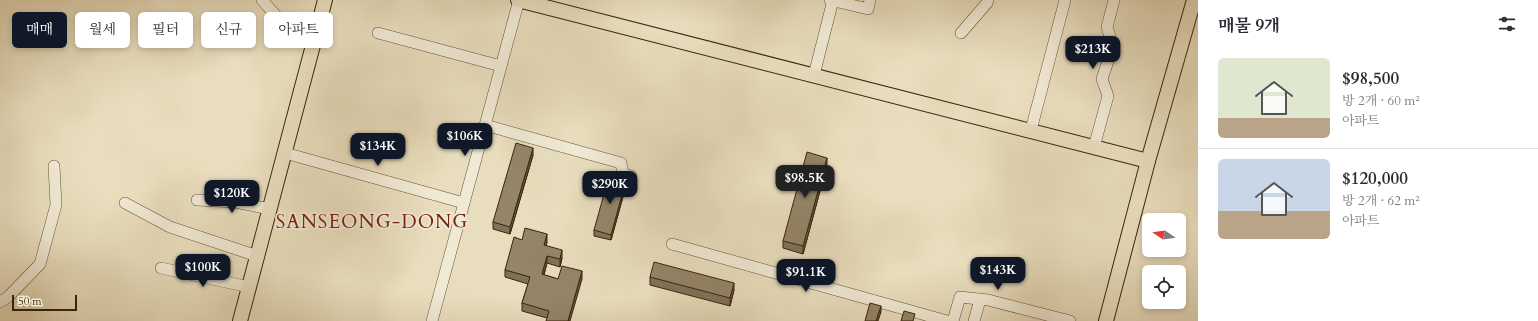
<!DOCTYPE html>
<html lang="ko">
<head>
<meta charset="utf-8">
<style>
	body { margin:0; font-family:Cardo,"Noto Serif KR",serif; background:#f2f2f3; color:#2b2b33; height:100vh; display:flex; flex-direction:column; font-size:15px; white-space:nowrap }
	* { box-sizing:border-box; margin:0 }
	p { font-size:13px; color:#7c7c81 }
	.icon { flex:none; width:22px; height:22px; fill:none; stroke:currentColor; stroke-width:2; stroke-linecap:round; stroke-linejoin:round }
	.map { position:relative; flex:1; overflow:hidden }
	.panel { display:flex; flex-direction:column; background:#fff; width:340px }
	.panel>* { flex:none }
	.banner { position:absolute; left:12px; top:12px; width:380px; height:36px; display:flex; gap:8px }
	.needle { width:26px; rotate:283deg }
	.controls { position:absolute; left:1142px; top:213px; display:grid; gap:8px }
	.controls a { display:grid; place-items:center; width:44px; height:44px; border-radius:6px; background:#fff; box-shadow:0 2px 6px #0003; font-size:20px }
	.scale { position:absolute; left:12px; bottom:10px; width:65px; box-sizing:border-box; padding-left:4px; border:2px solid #39250d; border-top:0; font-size:11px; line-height:14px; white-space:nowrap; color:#39250d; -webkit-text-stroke:3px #f0e9d4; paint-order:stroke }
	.price { position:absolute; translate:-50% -34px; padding:0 9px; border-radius:8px; background:#111827; color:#fff; font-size:13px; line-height:26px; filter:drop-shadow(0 1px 2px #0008) }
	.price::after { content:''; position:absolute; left:50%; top:24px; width:12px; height:9px; margin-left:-6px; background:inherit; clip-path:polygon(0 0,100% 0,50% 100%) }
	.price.selected { background:#222; color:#fff }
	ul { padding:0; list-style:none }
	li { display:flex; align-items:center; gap:12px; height:100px; padding:0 20px }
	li+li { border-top:1px solid #e1e1e2 }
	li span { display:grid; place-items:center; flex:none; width:112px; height:80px; border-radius:6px; color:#555 }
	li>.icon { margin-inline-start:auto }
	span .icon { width:48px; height:48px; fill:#fffc; stroke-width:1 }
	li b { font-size:17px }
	h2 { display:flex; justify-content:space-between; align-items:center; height:48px; padding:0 20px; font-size:17px }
	.tag { padding:0 14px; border-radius:6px; background:#fff; box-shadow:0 2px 6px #0003; font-size:14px; line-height:36px }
	.tag.selected { background:#111827; color:#fff }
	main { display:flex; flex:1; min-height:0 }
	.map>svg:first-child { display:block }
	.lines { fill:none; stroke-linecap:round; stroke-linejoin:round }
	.minor-casing { stroke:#655339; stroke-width:12 }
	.major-casing { stroke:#39250d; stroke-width:16 }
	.minor { stroke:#f0e9d4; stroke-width:11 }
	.major { stroke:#e8ddbd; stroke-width:14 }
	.wall { fill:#7f725a; stroke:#39250d }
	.shaded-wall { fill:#685d4a; stroke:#39250d }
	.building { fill:#948569; stroke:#39250d }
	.labels { text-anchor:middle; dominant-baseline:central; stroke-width:3.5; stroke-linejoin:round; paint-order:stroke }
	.quarter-label { font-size:19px; letter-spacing:1px; fill:#7a1f14; stroke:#f0e9d4 }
</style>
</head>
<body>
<main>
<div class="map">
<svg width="1198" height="321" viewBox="0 0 1198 321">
	<rect width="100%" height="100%" fill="#e8ddbd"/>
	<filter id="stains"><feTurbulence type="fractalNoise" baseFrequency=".005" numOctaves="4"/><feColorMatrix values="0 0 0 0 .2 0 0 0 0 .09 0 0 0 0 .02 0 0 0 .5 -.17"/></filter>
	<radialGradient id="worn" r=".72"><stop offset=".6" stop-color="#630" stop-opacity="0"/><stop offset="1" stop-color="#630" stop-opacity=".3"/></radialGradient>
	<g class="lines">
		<defs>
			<g id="minor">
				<polyline points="262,0 279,19 313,46"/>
				<polyline points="830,0 868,9 870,0"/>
				<polyline points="378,33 501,66"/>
				<polyline points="961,33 987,3 988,0"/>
				<polyline points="814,75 833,0"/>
				<polyline points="485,125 621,163 623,174 631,176"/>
				<polyline points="1031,130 1065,0"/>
				<polyline points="1094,147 1108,96 1102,79 1113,46 1107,27 1114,0"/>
				<polyline points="285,153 464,203"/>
				<polyline points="197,200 235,202 270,209"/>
				<polyline points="125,203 170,227 257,256"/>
				<polyline points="672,244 947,321"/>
				<polyline points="161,268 249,287"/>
				<polyline points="0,302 8,297 40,264 56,205 54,166"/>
				<polyline points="432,321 519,0"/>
				<polyline points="953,321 960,297 988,300 1070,321"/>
				<polyline points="974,321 980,300"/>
			</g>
			<g id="major">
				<polyline points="518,0 1148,161"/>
				<polyline points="240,321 325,0"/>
				<polyline points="1106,321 1148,161 1194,0"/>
			</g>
		</defs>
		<use href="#minor" class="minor-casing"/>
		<use href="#major" class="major-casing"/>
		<use href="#minor" class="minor"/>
		<use href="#major" class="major"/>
	</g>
	<g class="wall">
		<polygon points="533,155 510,234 493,229 493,222"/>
		<polygon points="827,165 803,254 783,248 783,241"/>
		<polygon points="626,186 611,240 594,236 594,230"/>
		<polygon points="522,240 547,242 546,246 562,258 560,267 547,263 544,275 558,279 582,279 547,318 522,311 522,303 528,284 505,277 505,270"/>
		<polygon points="650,277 734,290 730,306 650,285"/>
	</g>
	<g class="shaded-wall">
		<polygon points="533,148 533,155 510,234 510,227"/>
		<polygon points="827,158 827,165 803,254 803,246"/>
		<polygon points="626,180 626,186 611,240 611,235"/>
		<polygon points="547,234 547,242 544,253 544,245"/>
		<polygon points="562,250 562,258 560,267 560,259"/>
		<polygon points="547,256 547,263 542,281 542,274"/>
		<polygon points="582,271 582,279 570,321 568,321"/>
		<polygon points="734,283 734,290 730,306 730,298"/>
		<polygon points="881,306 881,312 878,321 876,321"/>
	</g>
	<g class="building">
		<polygon points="516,143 533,148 510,227 493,222"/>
		<polygon points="807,152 827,158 803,246 783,241"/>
		<polygon points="609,176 626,180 611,235 594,230"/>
		<polygon points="525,228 547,234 544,245 562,250 560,259 547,256 542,274 558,279 562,266 582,271 568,321 546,321 549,311 522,303 530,277 505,270 514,237 522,240"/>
		<polygon points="654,262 734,283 730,298 650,277"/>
		<polygon points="870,303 881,306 876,321 865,321"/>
		<polygon points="904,311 915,314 913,321 901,321"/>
	</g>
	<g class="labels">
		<g class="quarter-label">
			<text x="372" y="222">SANSEONG-DONG</text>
		</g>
	</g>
	<rect width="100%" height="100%" filter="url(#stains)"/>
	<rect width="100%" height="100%" fill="url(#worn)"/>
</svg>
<div class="controls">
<a><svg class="needle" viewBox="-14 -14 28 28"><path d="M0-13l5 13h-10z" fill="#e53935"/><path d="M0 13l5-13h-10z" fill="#7c7c81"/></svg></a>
<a><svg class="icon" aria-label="locate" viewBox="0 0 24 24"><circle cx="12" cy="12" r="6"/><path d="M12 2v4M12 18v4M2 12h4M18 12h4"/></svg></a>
</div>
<div class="scale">50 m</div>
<b class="price" style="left:1093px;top:70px">$213K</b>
<b class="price" style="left:465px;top:157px">$106K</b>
<b class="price" style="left:378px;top:167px">$134K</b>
<b class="price selected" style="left:805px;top:199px">$98.5K</b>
<b class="price" style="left:610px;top:205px">$290K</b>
<b class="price" style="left:232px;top:214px">$120K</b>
<b class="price" style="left:203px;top:288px">$100K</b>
<b class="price" style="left:998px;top:291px">$143K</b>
<b class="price" style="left:806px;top:293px">$91.1K</b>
<div class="banner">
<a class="tag selected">매매</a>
<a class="tag">월세</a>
<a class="tag">필터</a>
<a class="tag">신규</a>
<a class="tag">아파트</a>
</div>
</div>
<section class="panel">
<h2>매물 9개<svg class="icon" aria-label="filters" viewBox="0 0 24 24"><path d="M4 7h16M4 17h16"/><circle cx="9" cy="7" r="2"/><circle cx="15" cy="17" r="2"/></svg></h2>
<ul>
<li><span style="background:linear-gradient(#dfe7d0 75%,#b9a48a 0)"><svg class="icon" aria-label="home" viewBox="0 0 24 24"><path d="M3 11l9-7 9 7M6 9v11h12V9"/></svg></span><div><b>$98,500</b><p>방 2개 · 60 m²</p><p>아파트</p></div></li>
<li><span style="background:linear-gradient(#c9d6e8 65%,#b9a48a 0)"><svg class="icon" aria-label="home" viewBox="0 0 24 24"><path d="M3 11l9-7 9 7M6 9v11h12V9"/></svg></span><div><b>$120,000</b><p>방 2개 · 62 m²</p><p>아파트</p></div></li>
</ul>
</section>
</main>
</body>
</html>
